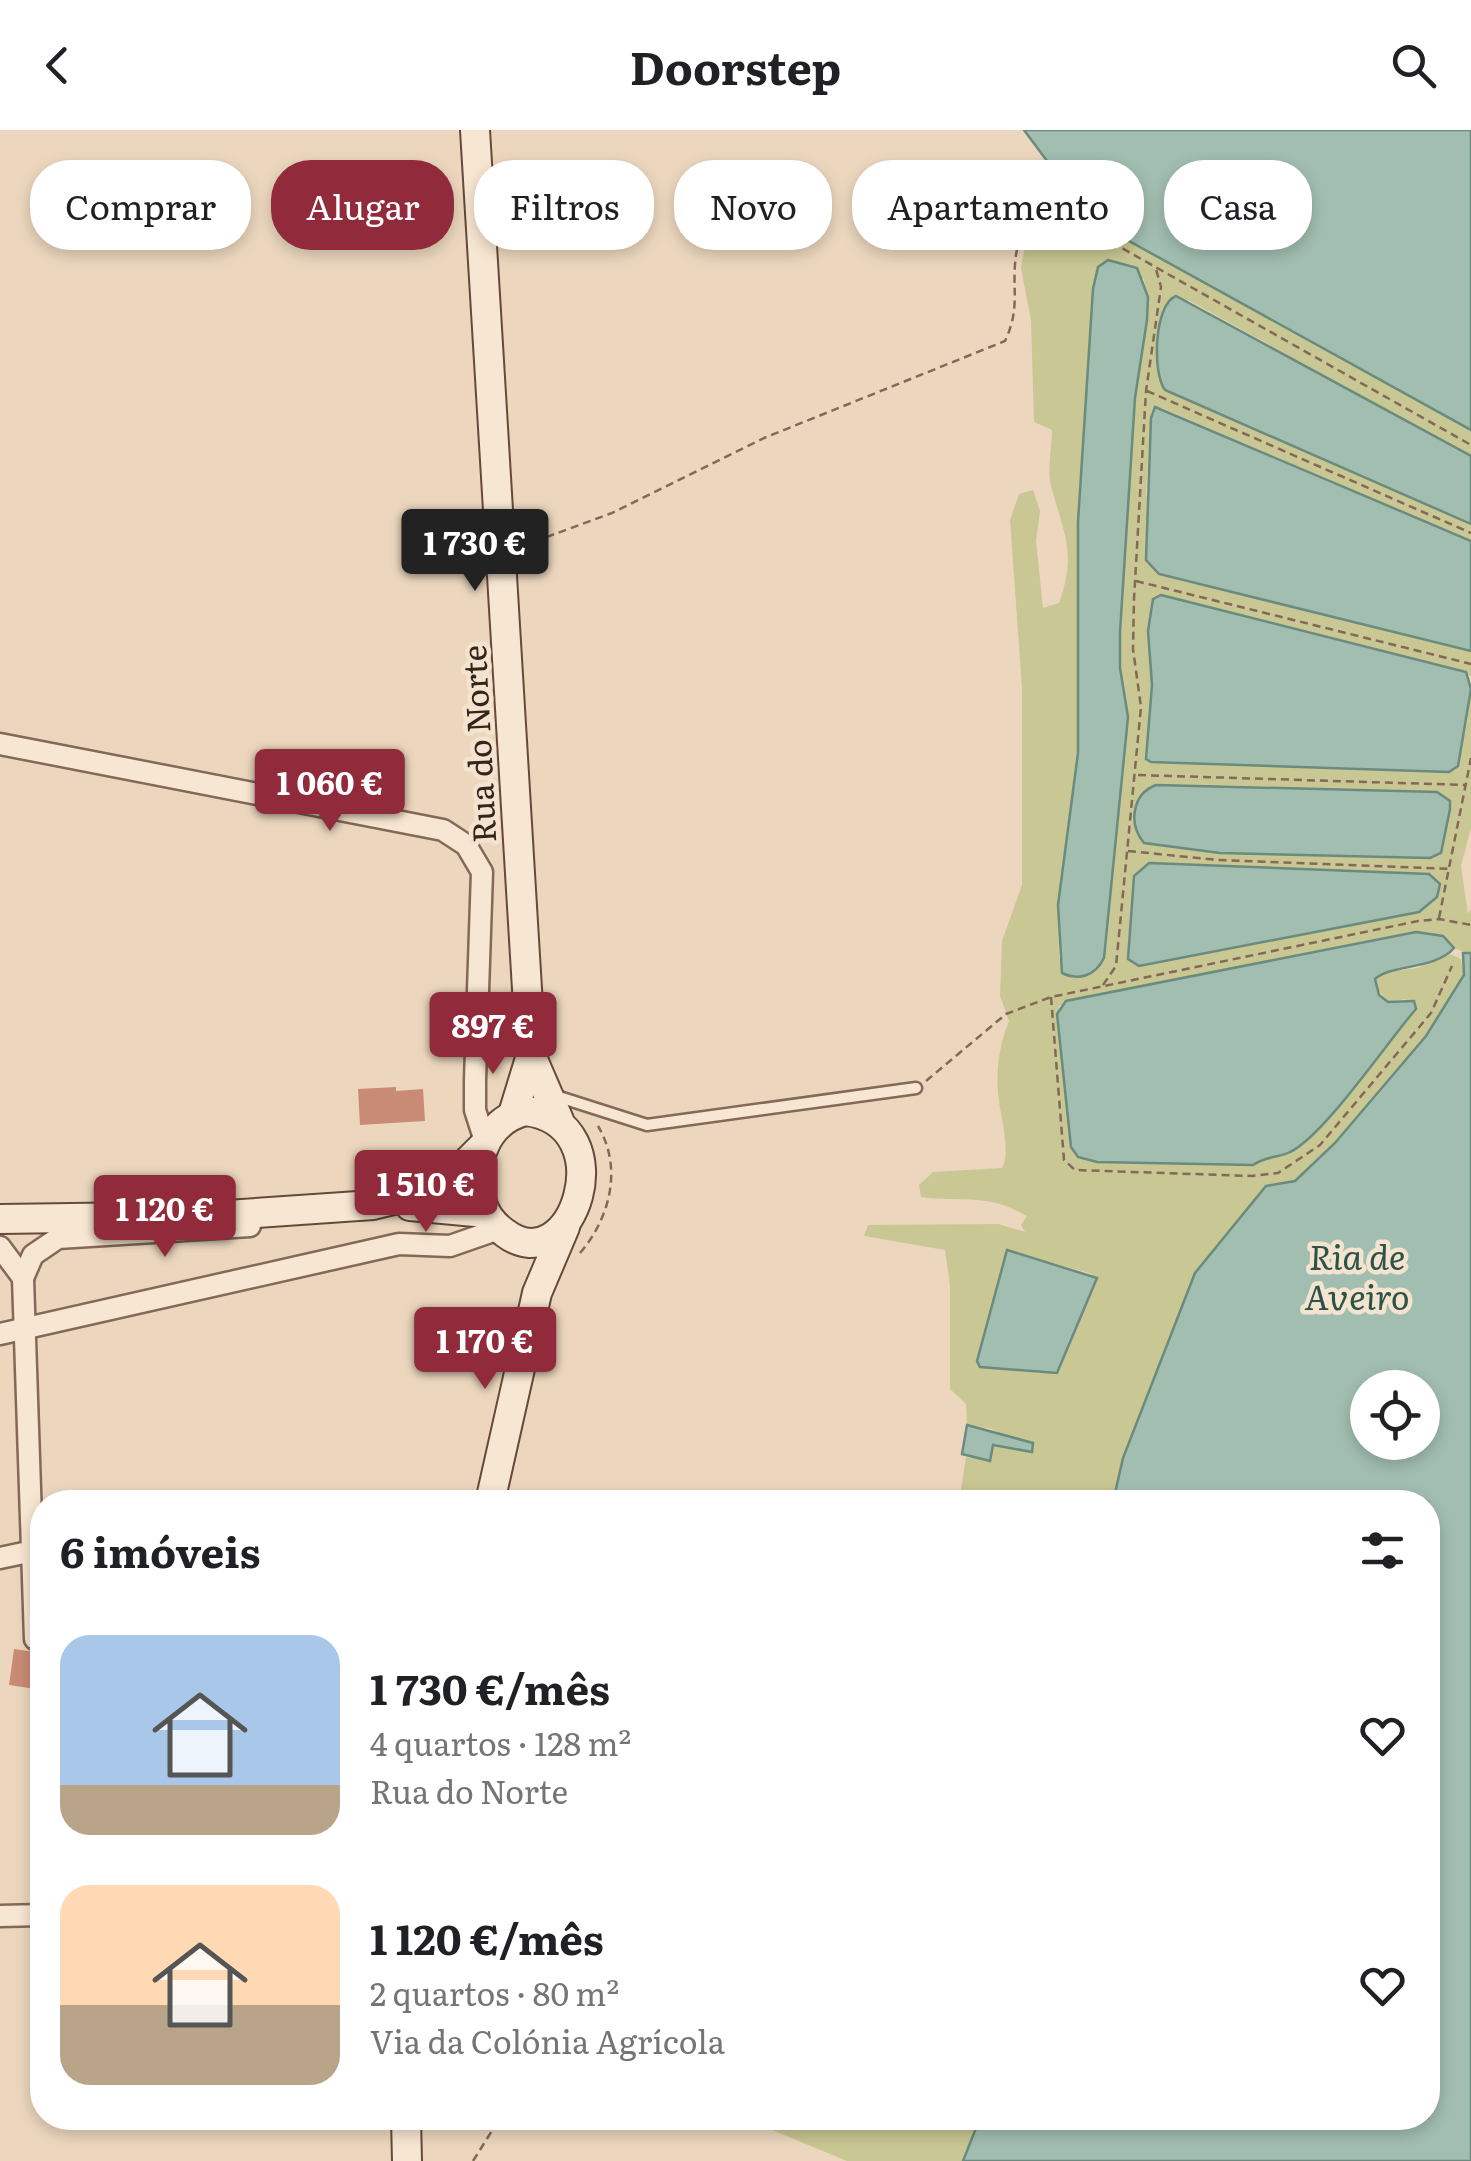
<!DOCTYPE html>
<html lang="pt">
<head>
<meta charset="utf-8">
<style>
	body { margin:0; font-family:Literata,serif; background:#f2f2f2; color:#202124; height:100vh; display:flex; flex-direction:column; font-size:38px; white-space:nowrap }
	* { box-sizing:border-box; margin:0 }
	p { font-size:32px; color:#757577 }
	.icon { flex:none; width:55px; height:55px; fill:none; stroke:currentColor; stroke-width:2; stroke-linecap:round; stroke-linejoin:round }
	.map { position:relative; flex:1; overflow:hidden }
	.details { position:absolute; left:30px; top:1360px; width:1410px; height:640px; display:flex; flex-direction:column; background:#fff; border-radius:40px; box-shadow:0 5px 15px #0003 }
	.details>* { flex:none }
	.hud { position:absolute; left:30px; top:30px; width:1412px; height:90px; display:flex; gap:20px }
	.fabs { position:absolute; left:1350px; top:1240px; display:grid; gap:20px }
	.fabs a { display:grid; place-items:center; width:90px; height:90px; border-radius:50%; background:#fff; box-shadow:0 5px 15px #0003; font-size:50px }
	.price { position:absolute; translate:-50% -85px; padding:0 22px; border-radius:10px; background:#912a3a; color:#fff; font-size:32px; line-height:65px; filter:drop-shadow(0 2px 5px #0008) }
	.price::after { content:''; position:absolute; left:50%; top:60px; width:30px; height:22px; margin-left:-15px; background:inherit; clip-path:polygon(0 0,100% 0,50% 100%) }
	.price.selected { background:#222; color:#fff }
	ul { padding:0; list-style:none }
	li { display:flex; align-items:center; gap:30px; height:250px; padding:0 30px }
	li span { display:grid; place-items:center; flex:none; width:280px; height:200px; border-radius:30px; color:#555 }
	li>.icon { margin-inline-start:auto }
	span .icon { width:120px; height:120px; fill:#fffc; stroke-width:1 }
	li b { font-size:42px }
	h2 { display:flex; justify-content:space-between; align-items:center; height:120px; padding:0 30px; font-size:42px }
	.chip { padding:0 35px; border-radius:40px; background:#fff; box-shadow:0 5px 15px #0003; font-size:35px; line-height:90px }
	.chip.selected { background:#912a3a; color:#fff }
	header { display:flex; justify-content:space-between; align-items:center; height:130px; padding:0 30px; background:#fff; font-size:45px; font-weight:700 }
	.map>svg:first-child { display:block }
	.green { fill:#c9c793; fill-rule:evenodd }
	.water { fill:#a2beb1; stroke:#6a8b7d; stroke-width:2.5; fill-rule:evenodd }
	.building { fill:#c98b75 }
	.lines { fill:none; stroke-linecap:round; stroke-linejoin:round }
	.lane-casing { stroke:#846858; stroke-width:15 }
	.street-casing { stroke:#846858; stroke-width:25 }
	.secondary-casing { stroke:#654a3b; stroke-width:32 }
	.path { stroke:#846858; stroke-width:2.5; stroke-dasharray:8 5; stroke-linecap:butt }
	.lane { stroke:#f7e6d1; stroke-width:10 }
	.street { stroke:#f7e6d1; stroke-width:20 }
	.secondary { stroke:#f7e6d1; stroke-width:28 }
	.labels { text-anchor:middle; dominant-baseline:central; stroke-width:9; stroke-linejoin:round; paint-order:stroke }
	.street-label { font-size:32px; fill:#33241c; stroke:#f4e3ce }
	.water-label { font-size:35px; font-style:italic; fill:#2b534a; stroke:#f4e3ce }
</style>
</head>
<body>
<header><svg class="icon" aria-label="back" viewBox="0 0 24 24"><path d="M15 5l-7 7 7 7"/></svg>Doorstep<svg class="icon" aria-label="search" viewBox="0 0 24 24"><circle cx="10" cy="10" r="6"/><path d="M15 15l6 6"/></svg></header>
<div class="map">
<svg width="1471" height="2031" viewBox="0 0 1471 2031">
	<rect width="100%" height="100%" fill="#ecd7be"/>
	<g class="green">
		<path d="M1058 88 1118 119 1124 109 1471 300V326L1188 170 1165 260 1471 394V411L1162 278 1151 282 1146 365 1184 451 1471 521V546L1161 465 1148 501 1152 555 1146 629 1467 594 1471 559V698L1461 736 1468 784 1471 779V823C1448 821 1445 802 1416 802L1059 876 1071 1017 1078 1027 1253 1035C1266 1026 1277 1028 1290 1022 1322 1007 1388 912 1416 879L1405 869 1388 872 1374 855 1380 843 1417 838 1450 824 1461 829 1464 845 1426 906 1335 1013 1295 1051 1266 1057 1123 1328 1113 1372H959L966 1327 989 1331 993 1315 1031 1322 992 1299 967 1295 966 1274 950 1259V1155L945 1120 864 1106 868 1095 998 1094 1025 1102 1021 1095 1027 1086C985 1062 966 1073 921 1067L919 1055 933 1042 1002 1038C1012 1020 999 984 998 961 996 937 1000 913 1009 891L1000 866 1002 811 1022 755V558L1010 390 1019 364 1033 360 1040 381 1036 411 1043 478 1059 473C1077 423 1064 404 1051 356 1047 340 1052 317 1052 300L1034 292 1031 190 1021 138 1025 116 1043 89ZM1098 137 1144 149 1147 190 1135 268 1120 502V538L1128 587 1106 819 1083 847 1073 848 1059 828 1058 776 1078 623V392ZM1007 1120 1092 1144 1057 1243 980 1237 977 1231Z"/>
		<polygon points="777,1988 980,1988 963,2031 847,2031 772,2000"/>
	</g>
	<g class="water">
		<polygon points="1024,0 1471,0 1471,300 1091,90"/>
		<path d="M1108 130 1137 138 1148 167 1147 190 1135 268 1120 502V538L1128 587 1104 828C1095 846 1079 851 1062 843L1058 775 1078 623V392L1093 159 1098 137Z"/>
		<path d="M1176 166 1471 326V394L1165 260C1152 243 1154 174 1176 166Z"/>
		<polygon points="1155,277 1471,411 1471,521 1159,444 1146,430 1151,288"/>
		<polygon points="1161,465 1466,542 1471,559 1458,636 1449,642 1151,632 1146,629 1152,555 1148,501 1153,469"/>
		<path d="M1156 655 1437 662 1450 671V679L1441 723 1430 728 1220 723 1144 713C1128 694 1132 664 1156 655Z"/>
		<polygon points="1149,733 1429,744 1440,754 1437,767 1419,782 1139,836 1128,829 1134,746"/>
		<path d="M1416 802 1443 806 1454 818C1435 840 1391 834 1375 849L1379 865 1388 872 1414 871 1416 879C1387 912 1324 1006 1290 1022 1278 1028 1266 1026 1253 1035L1097 1032 1078 1027 1071 1017 1057 884 1066 871Z"/>
		<path d="M1463 823H1471V2031H963L980 1988H1428V1372H1113L1123 1328 1195 1143 1266 1056 1295 1051 1335 1013 1426 906 1464 845ZM1368 1258H1422V1312H1368Z"/>
		<polygon points="1007,1120 1097,1148 1057,1243 980,1237 977,1231"/>
		<polygon points="967,1295 1033,1313 1032,1322 993,1315 990,1331 962,1324"/>
	</g>
	<g class="building">
		<polygon points="396,957 396,961 423,959 425,991 360,995 358,959"/>
		<polygon points="14,1519 42,1523 42,1560 9,1555"/>
	</g>
	<g class="lines">
		<defs>
			<polyline id="lane" points="556,966 647,995 916,958"/>
			<g id="street">
				<polyline points="0,614 443,700 466,715 482,742 475,950 475,980 485,1011"/>
				<polyline points="0,1117 23,1148 35,1509"/>
				<polyline points="23,1148 33,1125 58,1108 250,1096"/>
				<polyline points="0,1204 399,1114 450,1116 499,1099"/>
				<polyline points="0,1428 33,1421"/>
				<polyline points="0,1786 42,1785"/>
			</g>
			<g id="secondary">
				<polyline points="475,0 531,925 559,990"/>
				<path d="M526 981C626 994 572 1154 505 1103 495 1096 486 1086 482 1073 471 1035 484 991 526 981Z"/>
				<polyline points="513,984 531,925"/>
				<polyline points="410,1076 486,1083"/>
				<polyline points="0,1089 212,1086 373,1075 440,1059 483,1016"/>
				<polyline points="490,1372 537,1163 565,1097"/>
				<polyline points="406,1988 407,2031"/>
			</g>
		</defs>
		<use href="#lane" class="lane-casing"/>
		<use href="#street" class="street-casing"/>
		<use href="#secondary" class="secondary-casing"/>
		<g class="path">
			<polyline points="967,62 1011,62 1104,108 1471,315"/>
			<polyline points="1147,261 1471,403"/>
			<path d="M522 416 612 383 764 308 1005 211C1022 175 1010 157 1017 119 1020 105 1030 90 1037 76"/>
			<polyline points="1136,451 1471,534"/>
			<polyline points="1138,645 1466,655"/>
			<polyline points="1128,721 1218,730 1451,739"/>
			<polyline points="1439,788 1471,628"/>
			<polyline points="1103,855 1116,836 1141,577 1133,519 1134,469 1146,261 1161,157 1156,139"/>
			<polyline points="1051,867 1064,1030 1075,1040 1252,1046 1278,1043 1320,1015 1431,883 1452,836"/>
			<polyline points="926,951 1006,884 1051,867 1418,791 1439,789 1471,795"/>
			<path d="M580 1123C610 1088 623 1038 598 996"/>
			<polyline points="1040,1363 1070,1367"/>
			<polyline points="473,2031 500,1988"/>
		</g>
		<use href="#lane" class="lane"/>
		<use href="#street" class="street"/>
		<use href="#secondary" class="secondary"/>
	</g>
	<g class="labels">
		<g class="street-label">
			<text transform="translate(477 614) rotate(-93)">Rua do Norte</text>
		</g>
		<g class="water-label">
			<text x="1357" y="1125">Ria de<tspan x="1357" dy="40">Aveiro</tspan></text>
		</g>
	</g>
</svg>
<div class="fabs">
<a><svg class="icon" aria-label="locate" viewBox="0 0 24 24"><circle cx="12" cy="12" r="6"/><path d="M12 2v4M12 18v4M2 12h4M18 12h4"/></svg></a>
</div>
<b class="price selected" style="left:475px;top:464px">1 730 €</b>
<b class="price" style="left:330px;top:704px">1 060 €</b>
<b class="price" style="left:493px;top:947px">897 €</b>
<b class="price" style="left:426px;top:1105px">1 510 €</b>
<b class="price" style="left:165px;top:1130px">1 120 €</b>
<b class="price" style="left:485px;top:1262px">1 170 €</b>
<div class="hud">
<a class="chip">Comprar</a>
<a class="chip selected">Alugar</a>
<a class="chip">Filtros</a>
<a class="chip">Novo</a>
<a class="chip">Apartamento</a>
<a class="chip">Casa</a>
</div>
<section class="details">
<h2>6 imóveis<svg class="icon" aria-label="filters" viewBox="0 0 24 24"><path d="M4 7h16M4 17h16"/><circle cx="9" cy="7" r="2"/><circle cx="15" cy="17" r="2"/></svg></h2>
<ul>
<li><span style="background:linear-gradient(#a9c7e8 75%,#b9a48a 0)"><svg class="icon" aria-label="home" viewBox="0 0 24 24"><path d="M3 11l9-7 9 7M6 9v11h12V9"/></svg></span><div><b>1 730 €/mês</b><p>4 quartos · 128 m²</p><p>Rua do Norte</p></div><svg class="icon" aria-label="heart" viewBox="0 0 24 24"><path d="M12 20l-8-8c-3-5 5-10 8-4 3-6 11-1 8 4z"/></svg></li>
<li><span style="background:linear-gradient(#ffd9b3 60%,#b9a48a 0)"><svg class="icon" aria-label="home" viewBox="0 0 24 24"><path d="M3 11l9-7 9 7M6 9v11h12V9"/></svg></span><div><b>1 120 €/mês</b><p>2 quartos · 80 m²</p><p>Via da Colónia Agrícola</p></div><svg class="icon" aria-label="heart" viewBox="0 0 24 24"><path d="M12 20l-8-8c-3-5 5-10 8-4 3-6 11-1 8 4z"/></svg></li>
</ul>
</section>
</div>
</body>
</html>
